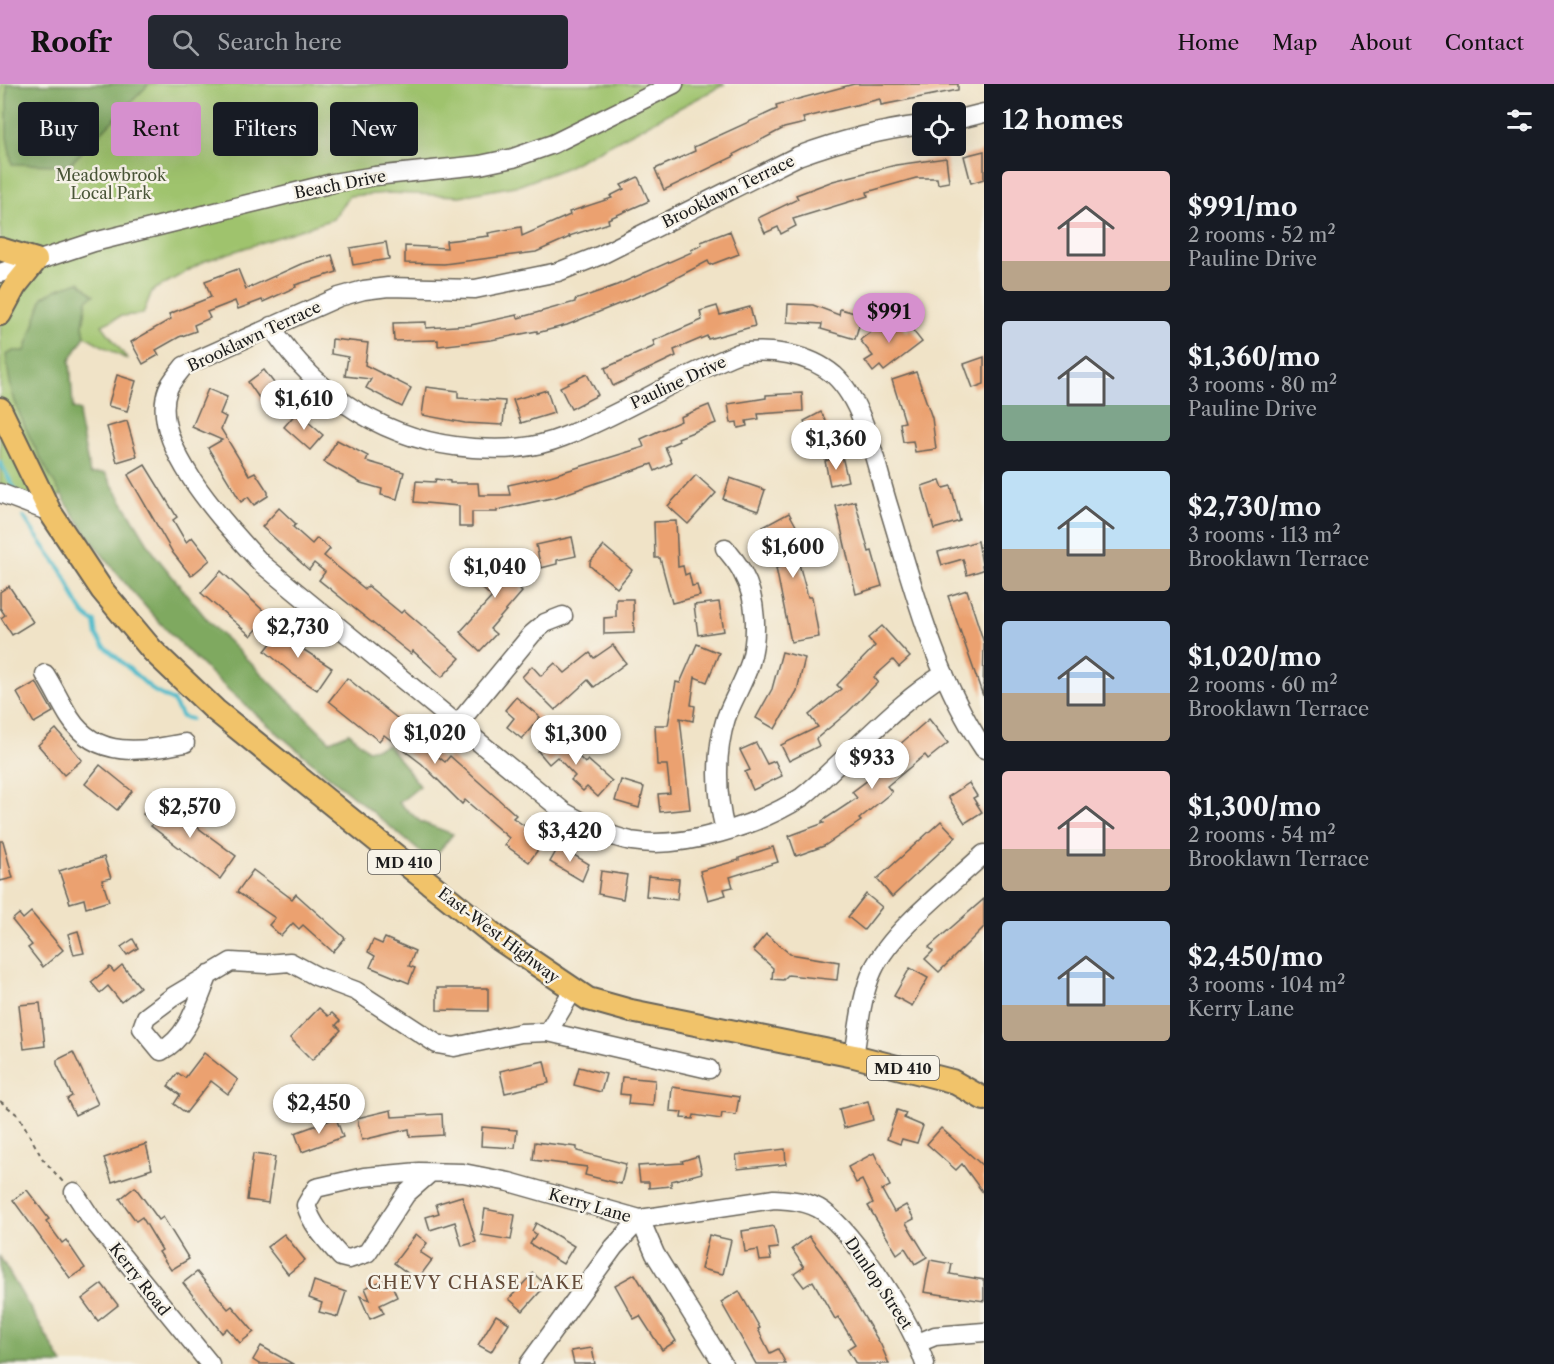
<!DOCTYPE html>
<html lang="en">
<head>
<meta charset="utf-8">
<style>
	body { margin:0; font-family:"Libre Caslon Text",serif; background:#242831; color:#f1f3f6; height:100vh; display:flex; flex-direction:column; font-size:22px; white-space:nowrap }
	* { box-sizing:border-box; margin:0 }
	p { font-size:20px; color:#9ea1a6 }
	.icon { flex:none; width:33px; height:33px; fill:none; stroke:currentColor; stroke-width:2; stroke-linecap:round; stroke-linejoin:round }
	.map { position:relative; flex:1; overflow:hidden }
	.drawer { display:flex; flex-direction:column; background:#171b24; width:570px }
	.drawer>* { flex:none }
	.banner { position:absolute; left:18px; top:18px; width:570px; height:54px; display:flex; gap:12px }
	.tools { position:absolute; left:912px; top:18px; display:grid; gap:12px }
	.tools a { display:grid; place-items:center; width:54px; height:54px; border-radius:6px; background:#171b24; box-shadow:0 6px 24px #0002; font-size:30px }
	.price { position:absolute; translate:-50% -51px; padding:0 14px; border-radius:21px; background:#fff; color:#222; font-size:20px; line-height:39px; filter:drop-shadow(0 2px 3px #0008) }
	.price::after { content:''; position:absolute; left:50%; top:36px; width:18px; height:14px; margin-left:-9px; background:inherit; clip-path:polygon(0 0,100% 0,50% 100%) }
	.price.on { background:#d690ce; color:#111 }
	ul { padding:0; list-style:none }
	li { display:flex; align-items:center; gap:18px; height:150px; padding:0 18px }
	li span { display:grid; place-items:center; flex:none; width:168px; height:120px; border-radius:6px; color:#555 }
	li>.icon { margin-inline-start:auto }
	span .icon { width:72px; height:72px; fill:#fffc; stroke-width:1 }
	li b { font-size:26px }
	h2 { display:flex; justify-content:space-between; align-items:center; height:72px; padding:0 18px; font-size:26px }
	.tag { padding:0 21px; border-radius:6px; background:#171b24; box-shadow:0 6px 24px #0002; font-size:21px; line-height:54px }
	.tag.on { background:#d690ce; color:#111 }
	header { display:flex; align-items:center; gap:36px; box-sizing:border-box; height:84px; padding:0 30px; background:#d690ce; color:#111 }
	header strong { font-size:28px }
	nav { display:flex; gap:33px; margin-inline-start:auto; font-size:21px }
	.search { width:420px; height:54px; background:#242831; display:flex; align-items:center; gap:15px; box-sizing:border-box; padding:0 21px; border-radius:6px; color:#9ea1a6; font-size:22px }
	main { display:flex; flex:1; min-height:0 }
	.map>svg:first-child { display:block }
	.green { fill:#9fc36d; stroke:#5e7044; stroke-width:1.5 }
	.forest { fill:#7fa960; stroke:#4e623e; stroke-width:1.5 }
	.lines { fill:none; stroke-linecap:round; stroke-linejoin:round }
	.stream { stroke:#4fbbca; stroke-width:4 }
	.building { fill:#eba16f }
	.minor-casing { stroke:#666258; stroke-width:21 }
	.major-casing { stroke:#666258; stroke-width:26 }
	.path { stroke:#666258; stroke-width:2; stroke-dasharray:4.5 4.5; stroke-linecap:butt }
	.minor { stroke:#fff; stroke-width:18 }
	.major { stroke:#f1c36a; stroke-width:22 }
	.labels { text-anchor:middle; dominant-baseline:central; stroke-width:5; stroke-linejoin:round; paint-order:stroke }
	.shield { fill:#f7f3e8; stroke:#5e5c59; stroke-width:1.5 }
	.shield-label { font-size:15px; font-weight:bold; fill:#1c1c1c }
	.park-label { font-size:16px; fill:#4a5638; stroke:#f7f3e8 }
	.street-label { font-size:16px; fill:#1c1c1c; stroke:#f7f3e8 }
	.neighbourhood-label { font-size:18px; letter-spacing:1.5px; fill:#644b39; stroke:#f7f3e8 }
</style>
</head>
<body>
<header>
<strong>Roofr</strong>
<div class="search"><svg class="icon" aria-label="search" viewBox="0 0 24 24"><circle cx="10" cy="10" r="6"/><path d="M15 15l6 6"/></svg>Search here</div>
<nav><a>Home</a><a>Map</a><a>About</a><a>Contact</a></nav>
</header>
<main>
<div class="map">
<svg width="984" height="1280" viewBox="0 0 984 1280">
	<rect width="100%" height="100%" fill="#f7f3e8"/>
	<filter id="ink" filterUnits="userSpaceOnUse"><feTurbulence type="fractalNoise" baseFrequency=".0167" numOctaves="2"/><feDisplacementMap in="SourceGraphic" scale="12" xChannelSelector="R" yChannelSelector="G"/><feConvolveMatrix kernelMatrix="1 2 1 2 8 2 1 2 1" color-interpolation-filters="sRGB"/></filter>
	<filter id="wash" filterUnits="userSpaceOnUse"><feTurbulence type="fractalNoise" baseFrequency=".008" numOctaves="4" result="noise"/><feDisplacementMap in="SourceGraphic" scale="24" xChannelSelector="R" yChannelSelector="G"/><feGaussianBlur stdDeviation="1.35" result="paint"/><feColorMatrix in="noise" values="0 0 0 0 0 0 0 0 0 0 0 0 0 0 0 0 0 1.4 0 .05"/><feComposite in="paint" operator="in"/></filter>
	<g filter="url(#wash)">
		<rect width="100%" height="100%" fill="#f0e3c7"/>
		<polygon class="green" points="1,0 725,0 563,85 520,101 460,112 389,109 349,112 333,135 205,177 152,207 143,230 121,232 102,241 128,276 85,252 83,242 85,228 66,245 78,403 44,420 0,406"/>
		<g class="forest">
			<polygon points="7,0 149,0 69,81 12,80 7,53"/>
			<path d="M79 198 94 211 87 216 83 242 85 252 70 276 73 324 80 327 79 336 90 390 105 389 155 471 210 539 330 657 349 649 368 666 388 661 420 702 399 719 421 738 453 750 431 777C296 662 143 554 53 397 38 370 22 341 13 311 9 298 8 284 6 271L14 267H25L43 213 58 205Z"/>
			<polygon points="0,1173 63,1280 0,1280"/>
		</g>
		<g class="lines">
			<g class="stream">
				<polyline points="0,378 17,409"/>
				<path d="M24 433C35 451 47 467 60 484 71 499 76 531 95 538L97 552 104 562 154 607 173 617 182 633 191 635"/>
			</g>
		</g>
		<g id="blocks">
			<g class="building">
				<polygon points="854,0 958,0 958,6 881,21 880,15 803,34 805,39 784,44 734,70 735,72 664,106 655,85 695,67 694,63 777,25 776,21"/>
				<polygon points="984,67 984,95 971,99 964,72"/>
				<polygon points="946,74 949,98 938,100 937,94 916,94 867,108 868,112 793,135 796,142 781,150 778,143 765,149 758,134 798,115 796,111 833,97 896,81"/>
				<polygon points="638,93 649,117 608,135 609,139 569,152 570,153 536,168 444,180 405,179 405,162 447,164 446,157 489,152 488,149 521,143 522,152 570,131 569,128 612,114 610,112 624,105 621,101"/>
				<polygon points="730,147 739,170 710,181 708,177 653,206 567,241 537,249 537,247 491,256 438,262 438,256 394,257 393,239 426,238 426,244 471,241 517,231 518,234 575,218 575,216 617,201 692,168 691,166 702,161 701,158"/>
				<polygon points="386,158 389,175 353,181 350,164"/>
				<polygon points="332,171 337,188 295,201 296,203 263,218 262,216 238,225 235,217 207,228 210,234 194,241 196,247 179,253 156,266 159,271 143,280 131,258 171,235 169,230 211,213 205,197 238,185 246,205 301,180"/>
				<polygon points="788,220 813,221 839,231 840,225 862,231 855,255 821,245 822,240 787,238"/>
				<polygon points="717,222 720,231 750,223 755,242 708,255 707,252 674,266 676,272 613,302 605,284 655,262 653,257 702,236 700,227"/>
				<polygon points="893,231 906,248 911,244 922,258 884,287 880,282 873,288 865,277 873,272 860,256"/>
				<polygon points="332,255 368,259 365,281 411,304 402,323 366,304 371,295 345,292 348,273 331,270"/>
				<polygon points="984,273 984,300 973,304 964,280"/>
				<polygon points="264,286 281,308 264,321 248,298"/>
				<polygon points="916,288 932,334 936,365 915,368 913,357 903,358 900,339 905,338 892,296"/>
				<polygon points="587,290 598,311 571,325 560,303"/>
				<polygon points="117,291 136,297 127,327 108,322"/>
				<polygon points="426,303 458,307 458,314 505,317 503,341 465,339 422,331"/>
				<polygon points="208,305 227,313 220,330 226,333 221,345 249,391 255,388 268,408 268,412 254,421 248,413 241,418 208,364 222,356 192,343"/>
				<polygon points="547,306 554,329 521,339 513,316"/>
				<polygon points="802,309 803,327 758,330 759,335 746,337 747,342 738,344 737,338 731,339 728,320 766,314 766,311"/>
				<polygon points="709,321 716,339 678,354 679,357 665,363 672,379 655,387 652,380 556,413 497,426 497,428 472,428 472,443 459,443 459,422 414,418 416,397 435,398 436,395 450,397 450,399 478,399 479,411 510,411 508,401 550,392 644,363 641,355 681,337 680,333"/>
				<polygon points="297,328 323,351 310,366 284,343"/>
				<polygon points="821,328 835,354 818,363 804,337"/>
				<polygon points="127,337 137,372 117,378 107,343"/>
				<polygon points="337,356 368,372 366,377 404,388 397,415 381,411 382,405 361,399 324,378"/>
				<polygon points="842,372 848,397 830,401 825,377"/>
				<polygon points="145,381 177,433 173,436 186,458 192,453 210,476 191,492 173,469 128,391"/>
				<polygon points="696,391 716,409 688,440 668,422"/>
				<polygon points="730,394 765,406 758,427 723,415"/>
				<polygon points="940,396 943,404 951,402 960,437 934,445 922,402"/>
				<polygon points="855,417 869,468 872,467 882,502 856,510 836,422"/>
				<polygon points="279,424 296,440 293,443 312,460 317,454 330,465 324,472 365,505 368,502 401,529 404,526 460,574 442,593 413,567 411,570 319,496 325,488 314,479 309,486 262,443"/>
				<polygon points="789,429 806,460 795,465 808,513 812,513 819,553 791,558 776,484 783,482 763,443"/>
				<polygon points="676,437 678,483 683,482 685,491 689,489 692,502 697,501 700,512 672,519 660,474 655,474 654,438"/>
				<polygon points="572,453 576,472 557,476 557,480 541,484 536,461"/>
				<polygon points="978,457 983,486 967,491 963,475 942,481 938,468"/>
				<polygon points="604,462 632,486 617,504 590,482 590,478"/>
				<polygon points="502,469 530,495 520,506 522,508 490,545 496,550 480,567 460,548 492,513 476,499"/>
				<polygon points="221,487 269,532 251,552 201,509"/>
				<polygon points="9,502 33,538 12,551 1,534 5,531 0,524 0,508"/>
				<polygon points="967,506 984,559 983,612 948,512"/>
				<polygon points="616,515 633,515 634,549 604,550 604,534 616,533"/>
				<polygon points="719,518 724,547 698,551 694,521"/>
				<polygon points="882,542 910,573 899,583 893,576 874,593 878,598 847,629 816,655 819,662 789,677 781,661 818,643 809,631 841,605 837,601 875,562 868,554"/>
				<polygon points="284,543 305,559 301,564 332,584 317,606 294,591 265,567"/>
				<polygon points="697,560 719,569 707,598 695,593 691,621 695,622 693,637 680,634 690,725 660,728 658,710 670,709 667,681 657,681 655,641 668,641 676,598 680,599"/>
				<polygon points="613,561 626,579 594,603 588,596 555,626 522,593 532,582 541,592 555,579 565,589 590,569 594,574"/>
				<polygon points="782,568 805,574 797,607 775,645 756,634 772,605"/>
				<polygon points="347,594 418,651 416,655 445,678 450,672 516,731 513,734 535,749 530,756 540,763 529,778 505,761 509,754 465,716 462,720 422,680 384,651 379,657 329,617"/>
				<polygon points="36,598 53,628 34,639 17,609"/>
				<polygon points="516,613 540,633 522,655 507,643 514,634 505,626"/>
				<polygon points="929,635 948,659 928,675 925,671 887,702 892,708 859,735 861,737 824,762 796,772 789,752 824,739 822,737 857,714 852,708 896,675 891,668"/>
				<polygon points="56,645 82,676 64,691 38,661"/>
				<polygon points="557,650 585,679 588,676 612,697 598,713 587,703 583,707 571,696 575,692 557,673 549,680 538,667"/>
				<polygon points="756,659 767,680 775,677 782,692 753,706 745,688 750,686 740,666"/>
				<polygon points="100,681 132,707 117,726 85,700"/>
				<polygon points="621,696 644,703 639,724 615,717"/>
				<polygon points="969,699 977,712 973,714 982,728 965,739 948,713"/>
				<polygon points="154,716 164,724 167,721 236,772 220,795 151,742 154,738 143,730"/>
				<polygon points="941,737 956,753 892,813 877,795"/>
				<polygon points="0,757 3,757 13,794 0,797"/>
				<polygon points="559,762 589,780 582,797 550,778"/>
				<polygon points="773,763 778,778 730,793 733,803 724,805 726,811 708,816 700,787 739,776 739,774"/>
				<polygon points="104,773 111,794 102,796 109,817 86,824 84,815 70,819 59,787"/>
				<polygon points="253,786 292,815 296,810 345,854 333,868 303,841 299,845 293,839 281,852 269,841 275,834 237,808"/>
				<polygon points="601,787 627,791 623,815 598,810"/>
				<polygon points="648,792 679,795 677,816 646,812"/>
				<polygon points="866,810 882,823 864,846 848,833"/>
				<polygon points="984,815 984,843 939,888 925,875 933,867 929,863"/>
				<polygon points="31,828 63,866 43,883 28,864 32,861 12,836 19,830 23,835"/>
				<polygon points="78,847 84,869 74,871 68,850"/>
				<polygon points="766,850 790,870 839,878 837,896 788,891 783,896 772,895 773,884 753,866"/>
				<polygon points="385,854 415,867 409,882 415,884 409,899 370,883 375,872 368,868 373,856 382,860"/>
				<polygon points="133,855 138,864 127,871 121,863"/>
				<polygon points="122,881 140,903 121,918 108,902 100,909 91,898 110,883 114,888"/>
				<polygon points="910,884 928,894 912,922 894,912"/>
				<polygon points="437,904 488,904 488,927 437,926"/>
				<polygon points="40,919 45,962 24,965 19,921"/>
				<polygon points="319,924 328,932 332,929 340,937 336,941 341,946 312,976 290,954"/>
				<polygon points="73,968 98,1020 75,1031 67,1015 72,1012 57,980 57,976"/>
				<polygon points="204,969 238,996 228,1010 211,997 186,1029 174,1020 180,1011 168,1002 178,989 185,994"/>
				<polygon points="544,977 549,999 505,1009 500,987"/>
				<polygon points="579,983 606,990 601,1008 574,1001"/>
				<polygon points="622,993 655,996 653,1022 628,1020 629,1011 620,1010"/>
				<polygon points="672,1003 739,1013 736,1031 722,1029 721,1035 694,1031 693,1035 681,1034 682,1028 670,1027"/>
				<polygon points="868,1017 873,1036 844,1044 839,1025"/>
				<polygon points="391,1026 392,1033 442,1030 443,1051 410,1053 409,1045 362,1056 357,1034"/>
				<polygon points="897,1026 906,1029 904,1034 923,1042 917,1059 902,1055 900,1060 887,1055"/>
				<polygon points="336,1034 343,1053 302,1068 295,1049"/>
				<polygon points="482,1043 517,1046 515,1064 481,1062"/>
				<polygon points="941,1044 984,1083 984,1110 962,1080 956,1086 927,1060"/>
				<polygon points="535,1058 577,1063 577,1067 626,1080 621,1100 585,1091 587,1083 533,1076"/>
				<polygon points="146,1060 152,1085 112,1098 104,1074"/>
				<polygon points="785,1065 786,1080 738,1085 736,1071"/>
				<polygon points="874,1069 890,1102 882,1106 894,1128 906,1121 914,1135 906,1139 927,1173 915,1180 905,1164 897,1170 868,1122 873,1119 862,1096 856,1099 848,1083"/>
				<polygon points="253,1070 275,1073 268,1119 247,1116"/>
				<polygon points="698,1072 702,1089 671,1097 671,1102 649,1104 649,1098 640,1098 638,1082 683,1079 682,1077"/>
				<polygon points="135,1103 159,1136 163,1133 189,1175 171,1186 159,1168 162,1166 142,1133 136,1137 120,1115"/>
				<polygon points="27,1106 49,1135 46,1137 62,1159 66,1156 85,1184 70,1194 13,1116"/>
				<polygon points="462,1112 476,1158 462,1162 455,1138 430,1146 426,1133 439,1129 436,1120"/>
				<polygon points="485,1125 515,1131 511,1156 481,1151"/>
				<polygon points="536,1139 574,1162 563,1180 530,1160 536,1150 532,1147"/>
				<polygon points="774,1142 778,1164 769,1165 771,1176 760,1177 758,1166 745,1168 742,1147"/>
				<polygon points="284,1150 305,1176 288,1190 267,1163"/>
				<polygon points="416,1150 427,1159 420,1168 432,1176 417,1196 394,1179"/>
				<polygon points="709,1151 731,1156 723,1190 701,1185"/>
				<polygon points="809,1152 842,1196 881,1261 889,1280 856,1280 847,1265 855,1260 838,1233 835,1235 813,1197 804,1203 794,1190 804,1183 792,1165"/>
				<polygon points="930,1176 952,1180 950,1190 984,1196 984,1217 924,1208"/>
				<polygon points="197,1188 228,1225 232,1222 254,1248 240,1259 227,1244 222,1249 183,1199"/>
				<polygon points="533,1189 546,1201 523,1227 509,1215"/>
				<polygon points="635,1190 676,1257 662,1266 640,1232 634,1235 615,1201"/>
				<polygon points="389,1194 397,1213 380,1221 384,1229 370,1235 360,1212 370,1216 365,1204"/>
				<polygon points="314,1197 346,1208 338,1233 319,1228 322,1219 309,1214"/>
				<polygon points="102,1200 118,1221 98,1237 82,1215"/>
				<polygon points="739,1207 760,1244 758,1245 770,1269 778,1265 786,1280 756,1280 721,1218"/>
				<polygon points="496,1231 509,1239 491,1268 478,1261"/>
				<polygon points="261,1262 293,1280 259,1280 253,1276"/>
				<polygon points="592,1264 595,1280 574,1280 571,1267"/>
			</g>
		</g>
	</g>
	<g filter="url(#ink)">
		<use href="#blocks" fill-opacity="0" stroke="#666258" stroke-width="1.5"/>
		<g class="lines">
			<defs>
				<g id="minor">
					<polyline points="956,36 984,29"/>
					<path d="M922 41C880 46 839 57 798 72L601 171 558 188 475 205 388 203 364 206 339 213 184 282C179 289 171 297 168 305 147 359 228 443 262 480L564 728C586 740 607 752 631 757 682 766 759 741 802 713 814 704 825 692 836 682 871 650 904 615 944 590"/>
					<polyline points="0,189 94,158 333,99 375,92 480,81 513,74 553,60 674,0"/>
					<path d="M271 242C318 314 388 358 473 364 504 366 533 365 563 353 623 330 678 293 739 269 771 265 808 269 834 291 866 320 876 384 889 424 914 506 936 594 984 665"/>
					<polyline points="0,409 50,428"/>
					<path d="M725 464C731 472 739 480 743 490 757 515 758 552 750 579 744 598 733 615 726 634 715 668 716 711 725 746"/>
					<path d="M45 590C54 604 61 620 70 634 97 676 143 667 185 659"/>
					<polyline points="457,641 532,550 545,539 563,532"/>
					<path d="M209 890C197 918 189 953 161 967L142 944 146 933 174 912 231 878 266 880 290 878 316 892 356 907 437 960 454 963 521 949 548 948 573 906"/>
					<polyline points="548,948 709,985"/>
					<path d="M854 972C859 944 861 912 873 886 892 846 950 802 984 770"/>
					<path d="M430 1089 406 1110 367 1169 349 1175 341 1173C327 1157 312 1142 306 1121L316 1104 364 1093 419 1088 463 1089 509 1098 640 1135 774 1115C791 1116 808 1117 823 1127 857 1152 912 1239 925 1280"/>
					<polyline points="74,1108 91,1134 210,1280"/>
					<polyline points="918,1259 935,1252 984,1248"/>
					<polyline points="529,1280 614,1163 640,1135 655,1170 723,1280"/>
				</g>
				<g id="major">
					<polyline points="0,165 36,176 15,202 0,230"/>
					<polyline points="0,325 50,428 102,506 152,566 215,626 499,855 588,915 631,927 854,972 952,997 984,1015"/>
				</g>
			</defs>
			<use href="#minor" class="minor-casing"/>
			<use href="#major" class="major-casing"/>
			<polyline class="path" points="0,1017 19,1032 42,1074 63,1098"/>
			<use href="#minor" class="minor"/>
			<use href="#major" class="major"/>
		</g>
	</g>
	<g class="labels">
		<g class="shield">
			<rect x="368" y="766" width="72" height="24" rx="4.5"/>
			<rect x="867" y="972" width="72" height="24" rx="4.5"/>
		</g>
		<g class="shield-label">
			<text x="404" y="778">MD 410</text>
			<text x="903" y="984">MD 410</text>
		</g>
		<g class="park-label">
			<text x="111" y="91">Meadowbrook<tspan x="111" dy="18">Local Park</tspan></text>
		</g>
		<g class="street-label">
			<text transform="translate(340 100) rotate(-11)">Beach Drive</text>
			<text transform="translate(728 107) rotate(-26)">Brooklawn Terrace</text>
			<text transform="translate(254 252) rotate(-25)">Brooklawn Terrace</text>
			<text transform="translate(678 298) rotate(-25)">Pauline Drive</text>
			<text transform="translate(499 851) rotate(37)">East-West Highway</text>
			<text transform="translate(590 1121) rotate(16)">Kerry Lane</text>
			<text transform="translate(140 1195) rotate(52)">Kerry Road</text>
			<text transform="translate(879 1199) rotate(56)">Dunlop Street</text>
		</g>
		<g class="neighbourhood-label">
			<text x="476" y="1199">CHEVY CHASE LAKE</text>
		</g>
	</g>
</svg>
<div class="tools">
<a><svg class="icon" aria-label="locate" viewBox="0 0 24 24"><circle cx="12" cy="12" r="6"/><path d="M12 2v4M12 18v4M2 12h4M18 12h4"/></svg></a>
</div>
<b class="price on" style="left:889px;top:260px">$991</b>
<b class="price" style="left:304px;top:347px">$1,610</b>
<b class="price" style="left:836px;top:387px">$1,360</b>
<b class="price" style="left:793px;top:495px">$1,600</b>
<b class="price" style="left:495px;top:515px">$1,040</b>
<b class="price" style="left:298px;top:575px">$2,730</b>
<b class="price" style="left:435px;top:681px">$1,020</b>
<b class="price" style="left:576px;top:682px">$1,300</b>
<b class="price" style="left:872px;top:706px">$933</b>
<b class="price" style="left:190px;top:755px">$2,570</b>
<b class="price" style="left:570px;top:779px">$3,420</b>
<b class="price" style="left:319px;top:1051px">$2,450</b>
<div class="banner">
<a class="tag">Buy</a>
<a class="tag on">Rent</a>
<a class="tag">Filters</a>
<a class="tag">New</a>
</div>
</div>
<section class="drawer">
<h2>12 homes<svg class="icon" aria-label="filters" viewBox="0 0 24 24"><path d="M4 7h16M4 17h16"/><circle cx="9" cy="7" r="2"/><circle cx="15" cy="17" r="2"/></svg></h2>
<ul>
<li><span style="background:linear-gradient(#f6c9c9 75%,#b9a48a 0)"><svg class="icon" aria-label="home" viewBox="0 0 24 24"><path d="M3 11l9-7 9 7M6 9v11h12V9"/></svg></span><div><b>$991/mo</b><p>2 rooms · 52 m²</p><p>Pauline Drive</p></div></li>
<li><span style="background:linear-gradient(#c9d6e8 70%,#7fa58c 0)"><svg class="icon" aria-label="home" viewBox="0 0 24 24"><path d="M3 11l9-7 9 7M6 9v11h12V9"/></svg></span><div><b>$1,360/mo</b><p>3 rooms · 80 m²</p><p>Pauline Drive</p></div></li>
<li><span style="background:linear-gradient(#bfe0f5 65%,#b9a48a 0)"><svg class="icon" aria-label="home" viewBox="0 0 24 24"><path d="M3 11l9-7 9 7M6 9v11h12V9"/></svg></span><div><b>$2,730/mo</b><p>3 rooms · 113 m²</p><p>Brooklawn Terrace</p></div></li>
<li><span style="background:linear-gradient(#a9c7e8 60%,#b9a48a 0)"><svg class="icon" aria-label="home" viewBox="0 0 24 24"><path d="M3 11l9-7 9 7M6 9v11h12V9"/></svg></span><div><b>$1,020/mo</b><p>2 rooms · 60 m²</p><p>Brooklawn Terrace</p></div></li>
<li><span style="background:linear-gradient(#f6c9c9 65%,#b9a48a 0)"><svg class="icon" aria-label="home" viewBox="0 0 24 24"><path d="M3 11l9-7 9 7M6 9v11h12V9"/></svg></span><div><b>$1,300/mo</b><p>2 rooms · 54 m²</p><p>Brooklawn Terrace</p></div></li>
<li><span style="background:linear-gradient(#a9c7e8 70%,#b9a48a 0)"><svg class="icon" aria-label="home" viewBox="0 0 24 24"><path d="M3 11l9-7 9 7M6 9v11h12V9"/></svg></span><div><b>$2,450/mo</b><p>3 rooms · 104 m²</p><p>Kerry Lane</p></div></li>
</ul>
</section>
</main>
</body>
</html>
